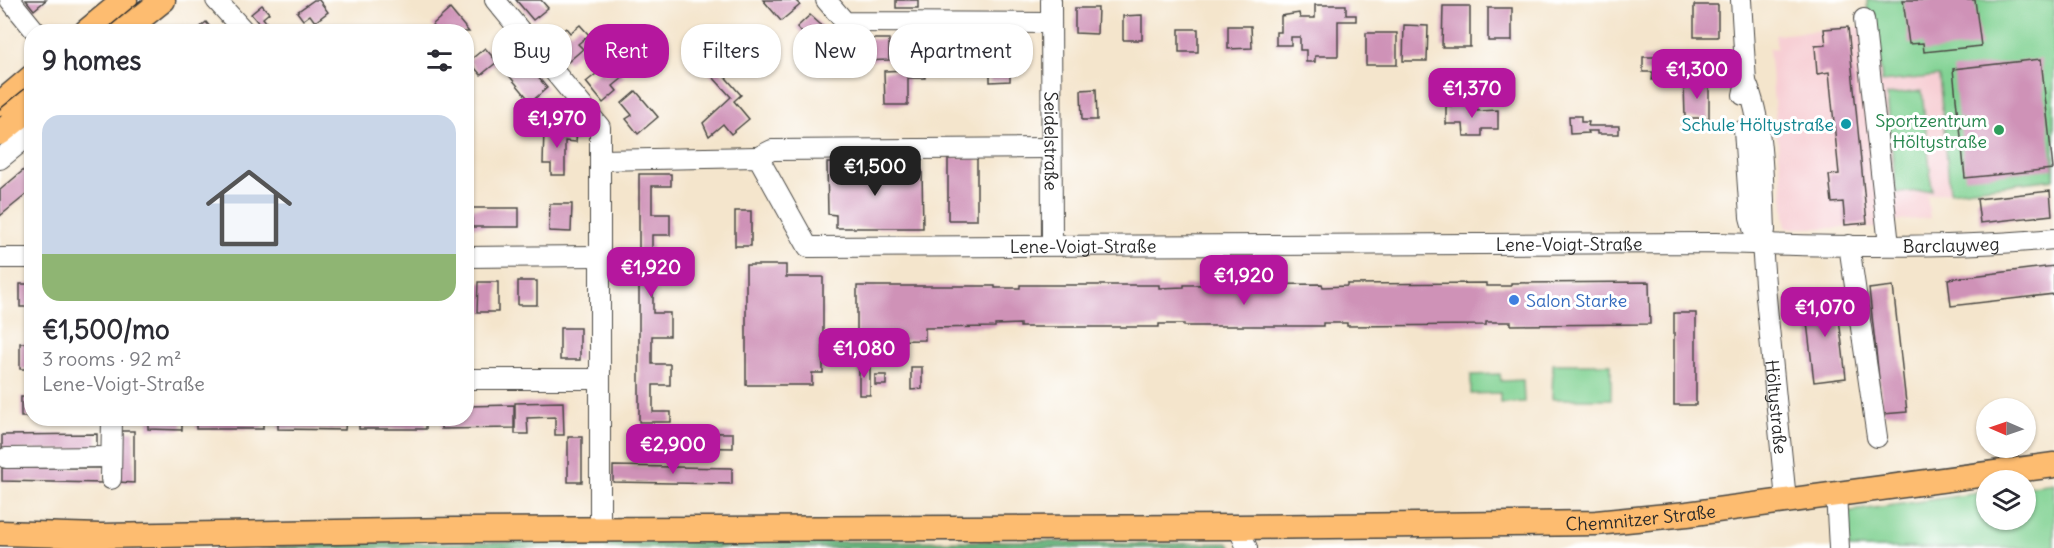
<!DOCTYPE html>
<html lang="en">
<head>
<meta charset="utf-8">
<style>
	body { margin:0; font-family:Delius,sans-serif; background:#f7f7f7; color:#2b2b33; height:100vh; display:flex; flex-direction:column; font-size:22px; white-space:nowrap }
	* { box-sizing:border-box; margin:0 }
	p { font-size:20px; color:#7c7c81 }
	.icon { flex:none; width:33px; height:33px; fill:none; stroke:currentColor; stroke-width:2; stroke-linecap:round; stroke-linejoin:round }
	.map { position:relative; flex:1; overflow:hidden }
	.side { position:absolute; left:24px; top:24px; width:450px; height:402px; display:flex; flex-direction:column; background:#fff; border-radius:24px; box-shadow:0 2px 4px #0004 }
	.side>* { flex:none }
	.hud { position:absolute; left:492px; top:24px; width:570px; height:54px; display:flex; gap:12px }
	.needle { width:39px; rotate:272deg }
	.fabs { position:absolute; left:1976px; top:398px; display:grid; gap:12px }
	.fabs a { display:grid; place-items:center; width:60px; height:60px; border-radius:50%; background:#fff; box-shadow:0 2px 4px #0004; font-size:30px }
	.price { position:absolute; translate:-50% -51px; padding:0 14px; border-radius:12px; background:#b5179e; color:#fff; font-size:20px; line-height:39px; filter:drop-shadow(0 2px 3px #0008) }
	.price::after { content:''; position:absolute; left:50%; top:36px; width:18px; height:14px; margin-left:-9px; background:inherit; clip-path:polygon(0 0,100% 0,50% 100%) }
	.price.active { background:#222; color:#fff }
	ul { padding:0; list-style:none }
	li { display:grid; align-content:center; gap:12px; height:318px; padding:0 18px }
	li span { display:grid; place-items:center; height:186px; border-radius:18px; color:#555 }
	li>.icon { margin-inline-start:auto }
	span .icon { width:108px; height:108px; fill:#fffc; stroke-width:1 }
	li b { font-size:26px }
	h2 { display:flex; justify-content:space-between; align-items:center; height:72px; padding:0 18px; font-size:26px }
	.tag { padding:0 21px; border-radius:24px; background:#fff; box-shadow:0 2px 4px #0004; font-size:21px; line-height:54px }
	.tag.active { background:#b5179e; color:#fff }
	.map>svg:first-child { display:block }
	.built { fill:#f7cfd4 }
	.green { fill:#81d293; stroke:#567e5f; stroke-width:1.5 }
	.forest { fill:#68b47d; stroke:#4a7054; stroke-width:1.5 }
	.building { fill:#cf92b7 }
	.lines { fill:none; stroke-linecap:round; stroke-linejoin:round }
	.minor-casing { stroke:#494743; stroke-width:22 }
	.major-casing { stroke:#494743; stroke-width:27 }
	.minor { stroke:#fff; stroke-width:20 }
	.major { stroke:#fdbc6f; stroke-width:24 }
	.tram { stroke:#2b2b2b; stroke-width:1.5 }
	.culture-dot { fill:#0f9aa8; stroke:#fff; stroke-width:2 }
	.leisure-dot { fill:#2e9e5b; stroke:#fff; stroke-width:2 }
	.shop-dot { fill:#3f7fe0; stroke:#fff; stroke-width:2 }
	.labels { text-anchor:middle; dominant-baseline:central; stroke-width:6; stroke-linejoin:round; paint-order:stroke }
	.leisure-label { font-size:18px; fill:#27864d; stroke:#fff; text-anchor:end }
	.culture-label { font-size:18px; fill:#0d838f; stroke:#fff; text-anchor:end }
	.street-label { font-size:18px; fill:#2b2b2b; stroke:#fff }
	.shop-label { font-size:18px; fill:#366cbe; stroke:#fff; text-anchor:start }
</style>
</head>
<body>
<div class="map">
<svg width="2054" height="548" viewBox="0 0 2054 548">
	<rect width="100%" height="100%" fill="#fff"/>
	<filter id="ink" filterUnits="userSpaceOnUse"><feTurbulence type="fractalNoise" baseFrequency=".0167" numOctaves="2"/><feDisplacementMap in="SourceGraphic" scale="12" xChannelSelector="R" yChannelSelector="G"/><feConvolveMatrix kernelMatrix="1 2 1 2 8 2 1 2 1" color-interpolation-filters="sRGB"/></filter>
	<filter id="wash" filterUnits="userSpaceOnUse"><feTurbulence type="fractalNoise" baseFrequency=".008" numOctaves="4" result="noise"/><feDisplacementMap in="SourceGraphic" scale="24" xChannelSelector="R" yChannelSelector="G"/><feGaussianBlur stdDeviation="1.35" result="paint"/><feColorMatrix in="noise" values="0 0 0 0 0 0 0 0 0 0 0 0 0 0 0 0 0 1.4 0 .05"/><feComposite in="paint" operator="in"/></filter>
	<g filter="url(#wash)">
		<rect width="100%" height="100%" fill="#f4e5cc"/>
		<polygon class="built" points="1875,25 1939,76 1950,192 1927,195 1930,218 1884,222 1884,228 1786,228 1769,49 1777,48 1775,35"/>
		<g class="green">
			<polygon points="1867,0 2054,0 2054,179 1950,192 1939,76 1882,82 1875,25 1868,25"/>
			<polygon points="1922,91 1932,190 1896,193 1887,95"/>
			<polygon points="1553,364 1611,364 1611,399 1552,399"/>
			<polygon points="1500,374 1501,381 1523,380 1524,402 1500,403 1500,393 1471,394 1471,375"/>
			<polygon points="2054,483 2054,548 1849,548 1846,512 1986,492 1986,519 2025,519 2025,487"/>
		</g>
		<polygon class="forest" points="1029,541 1138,544 1228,543 1232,548 257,548 335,543"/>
		<g id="blocks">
			<g class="building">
				<polygon points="26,0 46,0 34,10"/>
				<polygon points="314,0 319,0 328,12 315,22 310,15 303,20 297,12"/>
				<polygon points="516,0 541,0 548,8 533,20"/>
				<polygon points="763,0 795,0 800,5 781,21"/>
				<rect x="896" y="0" width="22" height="8"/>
				<polygon points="1903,0 1975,0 1981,46 1924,52 1923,43 1909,44"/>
				<polygon points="262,5 269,13 263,18 274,32 266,32 251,14"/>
				<polygon points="1315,5 1346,5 1346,15 1356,15 1356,21 1338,21 1338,56 1315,56 1315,62 1306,62 1306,50 1300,50 1300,37 1291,37 1291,45 1276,45 1276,32 1281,32 1281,16 1299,13 1300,18 1315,18"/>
				<rect x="1694" y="5" width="24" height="32"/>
				<polygon points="1443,6 1470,6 1470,47 1442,47"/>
				<polygon points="1075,8 1098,8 1097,34 1075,33"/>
				<rect x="1488" y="8" width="24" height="33"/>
				<polygon points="450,9 469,32 438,32 432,25"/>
				<polygon points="810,15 842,44 831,61 819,52 797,27"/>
				<polygon points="1142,15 1142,40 1123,40 1123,16"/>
				<polygon points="206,22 214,32 195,32"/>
				<polygon points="580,25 589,35 578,44 583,49 568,62 550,41 566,28 570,33"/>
				<polygon points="1404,25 1428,26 1427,61 1403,61"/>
				<polygon points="1228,26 1251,26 1252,48 1228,49"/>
				<polygon points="1848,27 1867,223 1845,225 1843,202 1832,203 1829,175 1839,174 1829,72 1817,74 1815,46 1826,45 1824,29"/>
				<rect x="1179" y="29" width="19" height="23"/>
				<rect x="1366" y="33" width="31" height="32"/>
				<polygon points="986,35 1014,35 1014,53 1010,53 1010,81 990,82 990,53 986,53"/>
				<polygon points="908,36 924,36 925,78 908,78 908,105 885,105 884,71 908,70"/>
				<polygon points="860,39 889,39 889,60 861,61"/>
				<polygon points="722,47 726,52 722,56 729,65 721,72 741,95 734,101 749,119 731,134 723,124 709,136 703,123 731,97 702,65"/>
				<polygon points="485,48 497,62 481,75 469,61"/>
				<polygon points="1643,57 1660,57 1659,80 1652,80 1653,72 1643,72"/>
				<polygon points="523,59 547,88 531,102 507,73"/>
				<polygon points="2041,59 2053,169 1965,178 1960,127 1963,127 1962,118 1958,118 1953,69"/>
				<polygon points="616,67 624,77 613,86 617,91 603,103 586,82 601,70 605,75"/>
				<polygon points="1684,83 1709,83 1709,118 1685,118"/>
				<polygon points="1096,89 1097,120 1082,120 1081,90"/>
				<polygon points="636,91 658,117 638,134 626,119 632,115 622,103"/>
				<polygon points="1477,105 1477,111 1498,110 1498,129 1482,129 1482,136 1464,136 1463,124 1446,124 1446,106"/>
				<polygon points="1569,116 1581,116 1581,122 1589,122 1588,126 1619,126 1619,134 1597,134 1597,131 1587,131 1588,133 1570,134"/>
				<polygon points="544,129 577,130 576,142 565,141 565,175 551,175 551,164 543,164"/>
				<polygon points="948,157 977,158 977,220 948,220"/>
				<polygon points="32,163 32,190 0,216 0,190"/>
				<polygon points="827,163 850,163 850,166 907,166 907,171 922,171 923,228 836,228 836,215 828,214"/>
				<polygon points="639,174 671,174 671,186 652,186 652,214 670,214 670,235 652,235 652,264 671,264 671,285 653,285 653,313 670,313 670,336 652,336 652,364 670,364 670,385 653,385 653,412 671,412 671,422 639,422"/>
				<polygon points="2050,191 2052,215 1980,223 1977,199"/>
				<polygon points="550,204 572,204 571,232 549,231"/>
				<rect x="472" y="208" width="47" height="19"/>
				<rect x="735" y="211" width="16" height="35"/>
				<polygon points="746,265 786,265 786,277 823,277 823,373 812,373 812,385 746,385"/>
				<polygon points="2054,266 2054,294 1951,306 1948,279"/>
				<rect x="518" y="281" width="19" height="24"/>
				<polygon points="478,282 498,282 498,312 477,312"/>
				<polygon points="1649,282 1650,324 1511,325 1511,322 1486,322 1486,325 1347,326 1347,323 1323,323 1323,326 1184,326 1184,324 1159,324 1159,327 1020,327 1020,324 995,325 995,327 925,328 925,340 857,341 857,286 995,286 995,288 1020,288 1020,285 1159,285 1159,288 1184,287 1184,285 1322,284 1323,287 1347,286 1347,284 1486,283 1486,286 1511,286 1511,283"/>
				<rect x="20" y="284" width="12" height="23"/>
				<polygon points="1893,286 1907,412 1883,414 1869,289"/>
				<polygon points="1836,293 1846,378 1814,382 1804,297"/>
				<rect x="1674" y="313" width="22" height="92"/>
				<rect x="560" y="328" width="20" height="32"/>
				<rect x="20" y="343" width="12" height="26"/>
				<rect x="859" y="363" width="11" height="32"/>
				<polygon points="911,367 922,367 922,389 911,390"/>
				<rect x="875" y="375" width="11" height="10"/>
				<rect x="21" y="397" width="11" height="20"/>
				<polygon points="563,402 564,435 555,435 555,417 527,418 528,434 515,434 515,403"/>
				<polygon points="514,405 514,428 441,429 441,418 466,418 466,406"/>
				<polygon points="148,418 182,418 182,430 148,429"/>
				<rect x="196" y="418" width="67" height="11"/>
				<polygon points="278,418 346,418 345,430 278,429"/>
				<rect x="359" y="418" width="67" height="11"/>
				<polygon points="119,431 134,431 134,483 118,482"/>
				<polygon points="630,432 733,433 733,448 630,446"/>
				<polygon points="97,434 97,450 2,450 2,435"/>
				<rect x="568" y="437" width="14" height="45"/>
				<polygon points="613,466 732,468 732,484 613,482"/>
				<polygon points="2,468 103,468 103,483 2,481"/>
			</g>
		</g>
	</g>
	<g filter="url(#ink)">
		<use href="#blocks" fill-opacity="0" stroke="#494743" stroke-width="1.5"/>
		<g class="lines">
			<defs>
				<g id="minor">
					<polyline points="10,0 36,32"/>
					<polyline points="216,0 245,32"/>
					<polyline points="495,0 600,127 600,530"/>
					<polyline points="826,0 845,22 1051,23"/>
					<path id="s1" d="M1051 0 1052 245"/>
					<polyline points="1741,0 1746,82 1743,95"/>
					<polyline points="1864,19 1889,245"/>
					<path id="s2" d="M1746 82C1764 122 1763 186 1765 230L1762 244 1766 297 1786 500"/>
					<polyline points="1744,130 1750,217 1753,228 1762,244"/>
					<polyline points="758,157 772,150 1050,148"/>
					<polyline points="0,159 32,133"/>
					<path id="s3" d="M600 160 758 157 808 247 1715 243C1827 246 1942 249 2054 239"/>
					<polyline points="1849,245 1877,437"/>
					<polyline points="466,257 600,256"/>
					<polyline points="0,258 32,258"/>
					<polyline points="466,379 600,379"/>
					<polyline points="6,458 111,457"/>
					<polyline points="111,479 112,418"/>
					<polyline points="1836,493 1839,548"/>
					<polyline points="1238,527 1247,548"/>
				</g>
				<g id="major">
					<polyline points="86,32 125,0"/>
					<polyline points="123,32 163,0"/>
					<polyline points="0,104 32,77"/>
					<polyline points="0,133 32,107"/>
					<path id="s4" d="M0 533 101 536 454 530 1238 527 1596 523 1687 514 2054 465"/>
				</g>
			</defs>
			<use href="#minor" class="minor-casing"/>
			<use href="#major" class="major-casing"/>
			<use href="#minor" class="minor"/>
			<use href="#major" class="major"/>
			<g class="tram">
				<polyline points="103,32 141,0"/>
				<polyline points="0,109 32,83"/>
			</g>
		</g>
	</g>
	<circle class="culture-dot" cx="1846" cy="124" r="6"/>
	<circle class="leisure-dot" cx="1999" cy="130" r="6"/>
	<circle class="shop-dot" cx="1514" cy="300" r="6"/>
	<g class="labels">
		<g class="leisure-label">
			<text x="1987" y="120">Sportzentrum<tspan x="1987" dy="21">Höltystraße</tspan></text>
		</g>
		<g class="culture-label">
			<text x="1834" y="124">Schule Höltystraße</text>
		</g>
		<g class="street-label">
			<text stroke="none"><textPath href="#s1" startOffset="141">Seidelstraße</textPath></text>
			<text stroke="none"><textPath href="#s3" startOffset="1022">Lene-Voigt-Straße</textPath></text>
			<text stroke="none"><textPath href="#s3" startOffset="1404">Barclayweg</textPath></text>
			<text stroke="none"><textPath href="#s3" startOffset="536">Lene-Voigt-Straße</textPath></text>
			<text stroke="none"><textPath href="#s2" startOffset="328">Höltystraße</textPath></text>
			<text stroke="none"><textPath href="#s4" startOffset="1641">Chemnitzer Straße</textPath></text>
		</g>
		<g class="shop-label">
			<text x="1526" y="300">Salon Starke</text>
		</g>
	</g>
</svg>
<div class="fabs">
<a><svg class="needle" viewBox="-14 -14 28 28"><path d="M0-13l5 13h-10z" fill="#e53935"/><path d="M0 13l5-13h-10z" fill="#7c7c81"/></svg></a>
<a><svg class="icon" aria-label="layers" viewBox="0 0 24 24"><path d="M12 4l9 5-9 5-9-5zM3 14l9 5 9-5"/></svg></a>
</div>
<b class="price" style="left:1697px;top:100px">€1,300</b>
<b class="price" style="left:1472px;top:119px">€1,370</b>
<b class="price" style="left:557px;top:149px">€1,970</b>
<b class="price active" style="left:875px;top:197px">€1,500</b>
<b class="price" style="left:651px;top:298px">€1,920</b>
<b class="price" style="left:1244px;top:306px">€1,920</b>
<b class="price" style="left:1825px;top:338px">€1,070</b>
<b class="price" style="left:864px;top:379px">€1,080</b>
<b class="price" style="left:673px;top:475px">€2,900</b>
<div class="hud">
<a class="tag">Buy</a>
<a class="tag active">Rent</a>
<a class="tag">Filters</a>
<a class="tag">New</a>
<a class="tag">Apartment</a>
</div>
<section class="side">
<h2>9 homes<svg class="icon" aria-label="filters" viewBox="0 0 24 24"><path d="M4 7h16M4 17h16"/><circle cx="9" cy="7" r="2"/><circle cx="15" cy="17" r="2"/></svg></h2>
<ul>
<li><span style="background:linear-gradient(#c9d6e8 75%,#8fb573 0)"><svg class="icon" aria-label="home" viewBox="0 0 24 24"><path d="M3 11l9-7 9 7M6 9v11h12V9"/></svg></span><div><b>€1,500/mo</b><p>3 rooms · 92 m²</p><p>Lene-Voigt-Straße</p></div></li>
</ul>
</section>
</div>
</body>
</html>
